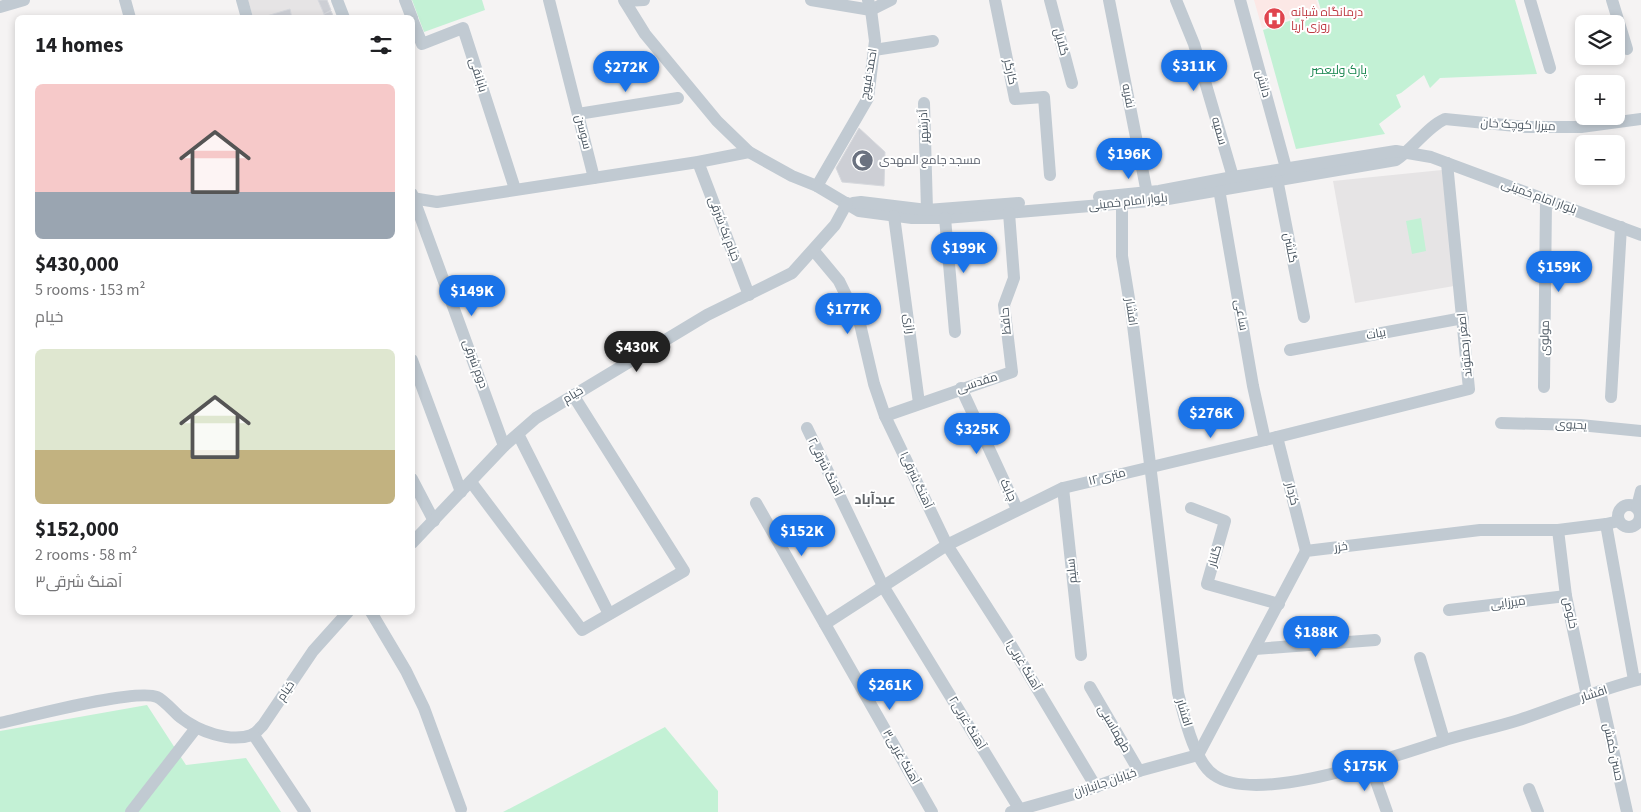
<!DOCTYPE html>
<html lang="en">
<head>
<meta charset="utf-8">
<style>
	body { margin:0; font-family:"Source Sans 3",Cairo,sans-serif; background:#f2f2f2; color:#202124; height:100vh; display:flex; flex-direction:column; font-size:19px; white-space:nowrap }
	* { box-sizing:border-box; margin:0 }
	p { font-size:16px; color:#757577 }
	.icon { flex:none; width:28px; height:28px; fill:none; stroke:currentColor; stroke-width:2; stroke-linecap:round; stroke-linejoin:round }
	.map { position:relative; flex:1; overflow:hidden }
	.drawer { position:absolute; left:15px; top:15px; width:400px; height:600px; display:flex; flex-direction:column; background:#fff; border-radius:8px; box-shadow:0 2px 8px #0003 }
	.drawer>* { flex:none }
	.controls { position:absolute; left:1575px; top:15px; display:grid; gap:10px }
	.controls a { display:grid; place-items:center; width:50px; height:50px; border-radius:8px; background:#fff; box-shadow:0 2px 8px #0003; font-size:25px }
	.price { position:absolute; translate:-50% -42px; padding:0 11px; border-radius:18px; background:#1a73e8; color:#fff; font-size:16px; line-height:32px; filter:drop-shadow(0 1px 2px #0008) }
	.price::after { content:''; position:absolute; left:50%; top:30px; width:15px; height:11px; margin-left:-8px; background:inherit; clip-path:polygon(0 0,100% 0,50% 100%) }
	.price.current { background:#222; color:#fff }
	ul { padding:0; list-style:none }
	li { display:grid; align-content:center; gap:10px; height:265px; padding:0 20px }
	li span { display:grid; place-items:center; height:155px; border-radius:8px; color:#555 }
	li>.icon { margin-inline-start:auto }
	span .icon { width:90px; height:90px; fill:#fffc; stroke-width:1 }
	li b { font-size:21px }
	h2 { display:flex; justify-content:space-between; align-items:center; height:60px; padding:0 20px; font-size:21px }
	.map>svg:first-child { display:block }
	.education { fill:#e6e4e5 }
	.medical { fill:#fce8e6 }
	.green { fill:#c3f1d5 }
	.building { fill:#cdcfd5; stroke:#d7d9de }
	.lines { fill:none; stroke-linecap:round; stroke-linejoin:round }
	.minor { stroke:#c1cad2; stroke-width:12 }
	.labels { text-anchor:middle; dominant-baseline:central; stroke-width:4; stroke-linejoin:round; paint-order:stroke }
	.health-label { font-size:12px; fill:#be3a42; stroke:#fff; text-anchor:start }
	.street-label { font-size:12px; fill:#4a5661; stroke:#fff }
	.park-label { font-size:12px; fill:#17864f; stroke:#fff }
	.worship-label { font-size:12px; fill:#5b616d; stroke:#fff; text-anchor:start }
	.neighbourhood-label { font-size:14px; font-weight:bold; fill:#5f6368; stroke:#fff }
</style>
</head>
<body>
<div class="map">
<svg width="1641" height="812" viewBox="0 0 1641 812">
	<rect width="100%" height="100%" fill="#f5f3f3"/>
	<g class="education">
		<polygon points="248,0 326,0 334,17 253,17"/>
		<polygon points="1442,170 1454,286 1355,303 1333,181"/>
	</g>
	<polygon class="medical" points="1254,0 1316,0 1319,9 1262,28"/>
	<g class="green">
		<polygon points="412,0 482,0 485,10 424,32"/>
		<polygon points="1318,0 1515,0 1537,74 1440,78 1430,88 1424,75 1401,93 1396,95 1401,107 1379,124 1385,134 1296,149 1263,30 1321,10"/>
		<polygon points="1421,218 1426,251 1412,254 1406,221"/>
		<polygon points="147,705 186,765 246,758 281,812 0,812 0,731"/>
		<polygon points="665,727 718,791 718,812 503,812"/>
	</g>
	<g class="building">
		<polygon points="318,0 327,0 331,10 324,14"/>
		<polygon points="290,9 292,18 260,18"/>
		<polygon points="331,11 334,18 325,18 324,14"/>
		<polygon points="859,128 885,152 884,186 842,182 836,168"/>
	</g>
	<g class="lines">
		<g class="minor">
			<polyline points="125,0 130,18"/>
			<polyline points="242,0 247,18"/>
			<polyline points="337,0 344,18"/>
			<polyline points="405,0 412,18"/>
			<polyline points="549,0 594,178"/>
			<path d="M624 0 645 34 717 121 749 152 792 176 817 186 859 211 912 218H945L1162 200 1396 160C1413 149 1427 127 1445 119L1526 127H1581L1641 119"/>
			<polyline points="811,0 871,10"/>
			<polyline points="995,0 1015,99 1044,97 1050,175"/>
			<polyline points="1050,0 1072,83"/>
			<polyline points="1109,0 1147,193"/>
			<polyline points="1176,0 1194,44 1233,177"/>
			<polyline points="1240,0 1286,168"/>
			<polyline points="1530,0 1550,68"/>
			<polyline points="1612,0 1627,49"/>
			<polyline points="625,1 644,0"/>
			<polyline points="0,7 24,0"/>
			<polyline points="871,10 891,0"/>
			<polyline points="412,19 422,44 463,28 515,189"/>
			<polyline points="874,50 933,41"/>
			<polyline points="924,103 927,210"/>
			<polyline points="578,114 678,98"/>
			<polyline points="698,162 749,295"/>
			<polyline points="1277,179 1304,317"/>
			<polyline points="817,186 868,98 875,41 871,10 868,0"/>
			<polyline points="1219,189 1253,386 1265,440"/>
			<polyline points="412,194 504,446"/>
			<polyline points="1099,197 1159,191 1233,177 1396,151 1431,157 1641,235"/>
			<polyline points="412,198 437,202 698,162 749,152"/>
			<polyline points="853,203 861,202 927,210 1019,203"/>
			<path d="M1122 203V256L1132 317 1178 693C1184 715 1194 762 1214 775 1257 806 1394 756 1442 741 1467 733 1494 728 1519 720 1559 707 1599 689 1641 679"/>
			<polyline points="894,216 919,403"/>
			<polyline points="945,218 955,332"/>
			<polyline points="814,251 839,281 860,324 874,384 885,416 947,545 1008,640 1096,787"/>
			<polyline points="1290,350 1463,318"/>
			<polyline points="412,360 461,492"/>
			<polyline points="1544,387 1546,200"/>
			<polyline points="961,388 1017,509"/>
			<polyline points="1611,397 1621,227"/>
			<polyline points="885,416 1012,372 1004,305 1014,278 1009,213"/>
			<polyline points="1501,423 1580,425 1641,431"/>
			<polyline points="807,428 883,586 1020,810"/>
			<polyline points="518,434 609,614"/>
			<polyline points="1277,437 1306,551"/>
			<polyline points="412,479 434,521"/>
			<polyline points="471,482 582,630 684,571 573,395"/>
			<polyline points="1063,488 1081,655"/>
			<polyline points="756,503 932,812"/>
			<circle cx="1629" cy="516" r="11"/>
			<polyline points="1637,507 1641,491"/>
			<polyline points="1191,508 1225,521 1207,584 1279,604"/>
			<polyline points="1619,521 1606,524 1634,680"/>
			<polyline points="1558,530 1566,596 1587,696"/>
			<polyline points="412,543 504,446 536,418 707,315 792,273 835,225 847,203"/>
			<polyline points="1449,610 1566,596"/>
			<polyline points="371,612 406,671 424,708 461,809"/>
			<polyline points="825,624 947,545 1063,488 1265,440 1469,389 1447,163"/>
			<polyline points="1255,649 1375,640"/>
			<polyline points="1420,658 1444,740"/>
			<polyline points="1090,687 1139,771"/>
			<polyline points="1600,691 1627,812"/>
			<path d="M0 723C27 717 136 688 157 697 164 700 174 712 180 717 198 731 229 743 252 735 256 733 260 728 263 725L313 651 348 612"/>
			<polyline points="253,734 305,812"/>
			<polyline points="1198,755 1306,551 1480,530 1558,530 1606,524"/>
			<polyline points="1370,764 1387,812"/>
			<polyline points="1529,789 1538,812"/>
			<polyline points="131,812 196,728"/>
			<polyline points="1011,812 1078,793 1139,771 1198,755"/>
		</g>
	</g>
	<defs>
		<symbol id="hospital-disc" viewBox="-11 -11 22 22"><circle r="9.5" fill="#e0444e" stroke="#fff"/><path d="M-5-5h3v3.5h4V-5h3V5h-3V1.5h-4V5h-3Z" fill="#fff"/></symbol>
		<symbol id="mosque-disc" viewBox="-11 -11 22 22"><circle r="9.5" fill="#6b7280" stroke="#fff"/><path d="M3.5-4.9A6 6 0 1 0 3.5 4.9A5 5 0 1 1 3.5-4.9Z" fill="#fff"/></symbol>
	</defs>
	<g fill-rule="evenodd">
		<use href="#hospital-disc" x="1262" y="6" width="25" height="25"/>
		<use href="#mosque-disc" x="850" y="148" width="25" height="25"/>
	</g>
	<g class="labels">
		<g class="health-label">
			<text x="1291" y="12">درمانگاه شبانه<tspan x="1291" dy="14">روزی آریا</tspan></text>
		</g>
		<g class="street-label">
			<text transform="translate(1061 42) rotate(75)">گلایل</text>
			<text transform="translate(1010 72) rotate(78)">کارگر</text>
			<text transform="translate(869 74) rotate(-80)">احمد فیوج</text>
			<text transform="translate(478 75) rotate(72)">بابانقی</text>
			<text transform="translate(1263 84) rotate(75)">دانش</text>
			<text transform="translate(1128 96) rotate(79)">نفریه</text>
			<text transform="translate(1518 125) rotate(3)">میرزا کوچک خان</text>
			<text transform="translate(924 126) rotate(-92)">آذرشهر</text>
			<text transform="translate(1219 131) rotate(74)">سمیه</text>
			<text transform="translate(583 132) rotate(76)">سوسن</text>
			<text transform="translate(1539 197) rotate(20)">بلوار امام خمینی</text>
			<text transform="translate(1128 202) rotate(-6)">بلوار امام خمینی</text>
			<text transform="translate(724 229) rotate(69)">خیام یک شرقی</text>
			<text transform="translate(1290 248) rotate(79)">گلشن</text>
			<text transform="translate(1131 312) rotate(82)">افشار</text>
			<text transform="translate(1241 315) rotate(80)">ساعی</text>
			<text transform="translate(1006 321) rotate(-95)">حافظ</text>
			<text transform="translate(909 324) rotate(83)">رازی</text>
			<text transform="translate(1376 334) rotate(-10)">بیات</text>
			<text transform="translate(1545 338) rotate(-89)">مولوی</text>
			<text transform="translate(1465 345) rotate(-96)">اصغر رحمتوند</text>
			<text transform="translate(475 364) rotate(70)">دوم شرقی</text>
			<text transform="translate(977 383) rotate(-18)">مقدسی</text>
			<text transform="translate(573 395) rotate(-31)">خیام</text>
			<text transform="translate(1571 425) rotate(3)">یحیوی</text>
			<text transform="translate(825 467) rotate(64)">آهنگ شرقی۲</text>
			<text transform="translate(1107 477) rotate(-14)">۱۲ متری</text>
			<text transform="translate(916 480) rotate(65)">آهنگ شرقی۱</text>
			<text transform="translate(1008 490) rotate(65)">چابک</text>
			<text transform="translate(1292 494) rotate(76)">کردار</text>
			<text transform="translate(1341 547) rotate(-7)">خزر</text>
			<text transform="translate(1215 556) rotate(-74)">گلنار</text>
			<text transform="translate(1072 571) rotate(-96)">سلیم</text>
			<text transform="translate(1508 603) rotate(-7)">میرزایی</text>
			<text transform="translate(1570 613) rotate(78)">خلوص</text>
			<text transform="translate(1023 665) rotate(59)">آهنگ غربی۱</text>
			<text transform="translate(286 691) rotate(-56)">خیام</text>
			<text transform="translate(1594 694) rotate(-18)">افشار</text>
			<text transform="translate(1184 713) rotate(73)">افشار</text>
			<text transform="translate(967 723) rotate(59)">آهنگ غربی۲</text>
			<text transform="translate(1114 729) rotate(60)">طهماسبی</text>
			<text transform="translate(1613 752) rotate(78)">حسن کمش</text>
			<text transform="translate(901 757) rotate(60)">آهنگ غربی۳</text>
			<text transform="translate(1105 783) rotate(-19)">خیابان جانبازان</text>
		</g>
		<g class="park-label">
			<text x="1339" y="70">پارک ولیعصر</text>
		</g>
		<g class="worship-label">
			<text x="879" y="160">مسجد جامع المهدی</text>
		</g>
		<g class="neighbourhood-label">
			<text x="875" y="500">عبدآباد</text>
		</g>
	</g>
</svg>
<div class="controls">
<a><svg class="icon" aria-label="layers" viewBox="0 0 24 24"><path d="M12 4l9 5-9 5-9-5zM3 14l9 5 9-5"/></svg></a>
<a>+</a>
<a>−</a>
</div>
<b class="price" style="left:1194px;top:92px">$311K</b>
<b class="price" style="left:626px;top:93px">$272K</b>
<b class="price" style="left:1129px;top:180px">$196K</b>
<b class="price" style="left:964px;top:274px">$199K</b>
<b class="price" style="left:1559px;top:293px">$159K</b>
<b class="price" style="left:472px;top:317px">$149K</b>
<b class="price" style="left:848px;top:335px">$177K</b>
<b class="price current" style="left:637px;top:373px">$430K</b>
<b class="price" style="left:1211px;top:439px">$276K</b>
<b class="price" style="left:977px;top:455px">$325K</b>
<b class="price" style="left:802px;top:557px">$152K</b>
<b class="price" style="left:1316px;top:658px">$188K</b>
<b class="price" style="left:890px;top:711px">$261K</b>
<b class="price" style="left:1365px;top:792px">$175K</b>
<section class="drawer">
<h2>14 homes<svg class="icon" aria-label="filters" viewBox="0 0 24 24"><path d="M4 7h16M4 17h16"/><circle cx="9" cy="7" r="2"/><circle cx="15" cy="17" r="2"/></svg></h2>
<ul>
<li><span style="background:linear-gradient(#f6c9c9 70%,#9aa5b1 0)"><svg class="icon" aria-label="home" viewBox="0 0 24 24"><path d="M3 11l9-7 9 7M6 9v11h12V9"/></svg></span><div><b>$430,000</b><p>5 rooms · 153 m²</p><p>خیام</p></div></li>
<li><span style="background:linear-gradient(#dfe7d0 65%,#c2b280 0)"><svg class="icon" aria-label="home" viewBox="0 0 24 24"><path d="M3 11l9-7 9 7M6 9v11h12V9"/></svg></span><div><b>$152,000</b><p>2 rooms · 58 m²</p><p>آهنگ شرقی۳</p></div></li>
</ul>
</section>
</div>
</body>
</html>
